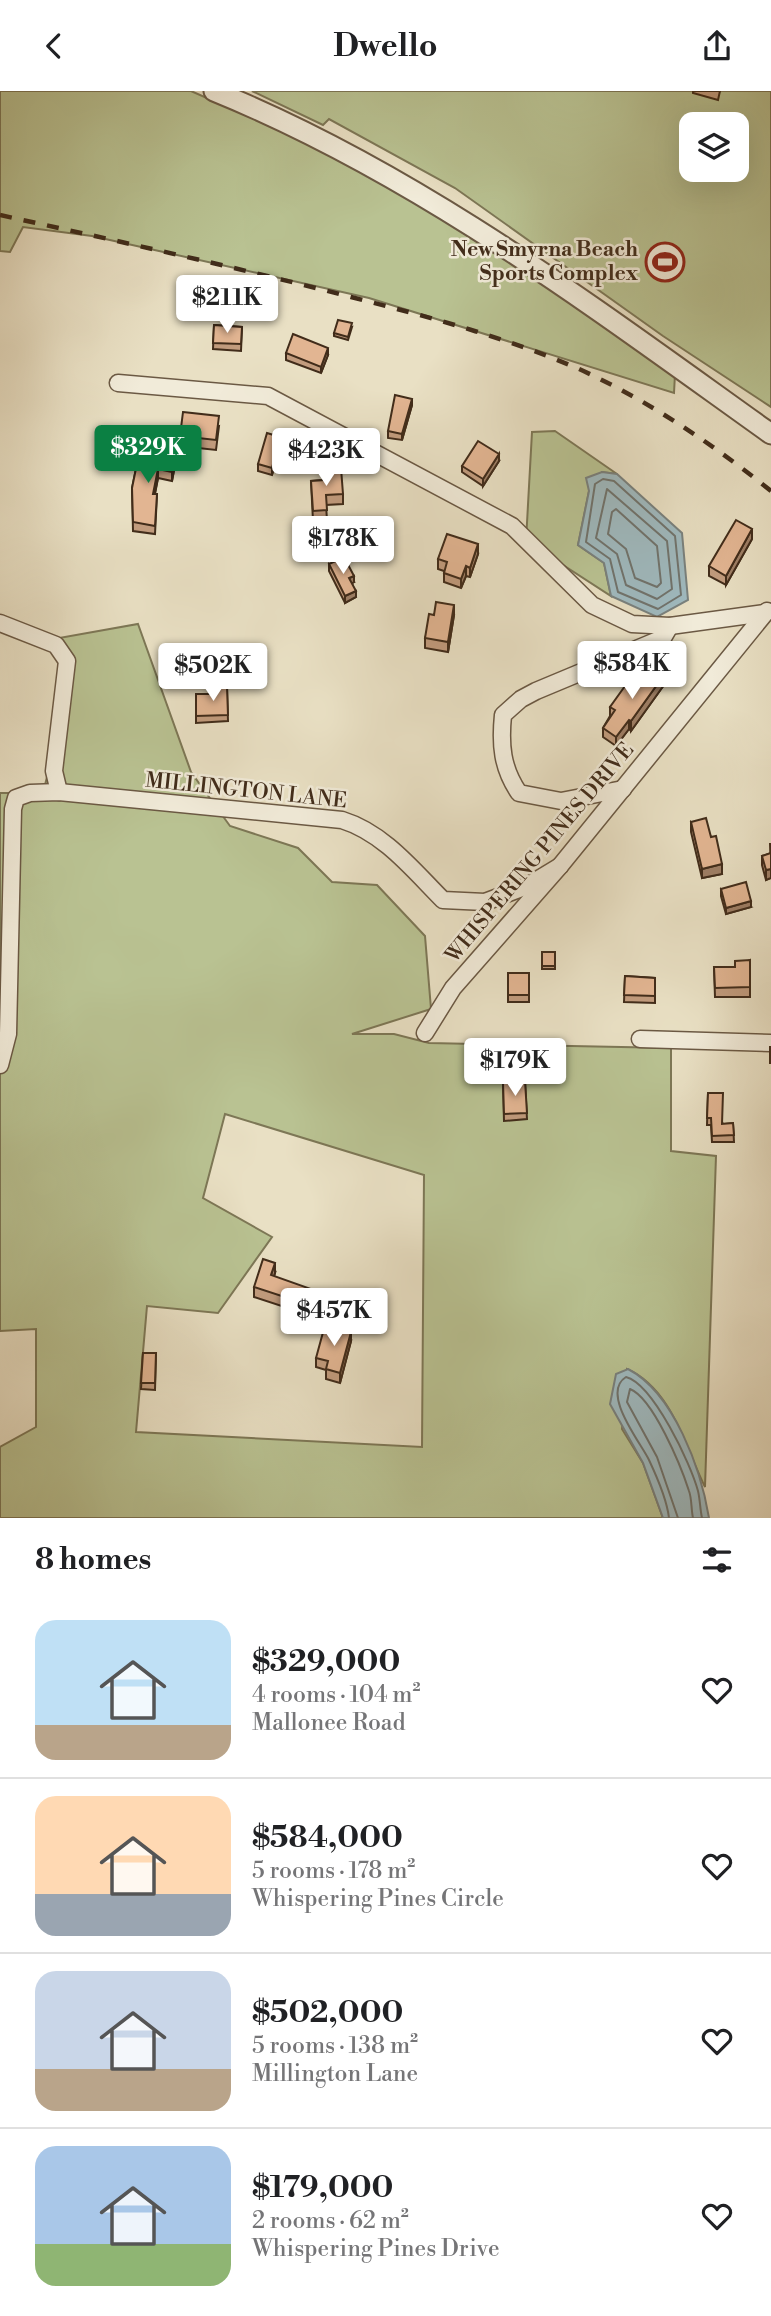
<!DOCTYPE html>
<html lang="en">
<head>
<meta charset="utf-8">
<style>
	body { margin:0; font-family:"Libre Bodoni",serif; background:#f6f6f6; color:#202124; height:100vh; display:flex; flex-direction:column; font-size:26px; white-space:nowrap }
	* { box-sizing:border-box; margin:0 }
	p { font-size:23px; color:#757577 }
	.icon { flex:none; width:38px; height:38px; fill:none; stroke:currentColor; stroke-width:2; stroke-linecap:round; stroke-linejoin:round }
	.map { position:relative; height:1427px; overflow:hidden }
	.panel { display:flex; flex-direction:column; background:#fff; flex:1 }
	.panel>* { flex:none }
	.tools { position:absolute; left:679px; top:21px; display:grid; gap:14px }
	.tools a { display:grid; place-items:center; width:70px; height:70px; border-radius:14px; background:#fff; box-shadow:0 7px 28px #0002; font-size:35px }
	.price { position:absolute; translate:-50% -60px; padding:0 16px; border-radius:7px; background:#fff; color:#222; font-size:23px; line-height:46px; filter:drop-shadow(0 2px 4px #0008) }
	.price::after { content:''; position:absolute; left:50%; top:42px; width:21px; height:16px; margin-left:-10px; background:inherit; clip-path:polygon(0 0,100% 0,50% 100%) }
	.price.on { background:#0b8043; color:#fff }
	ul { padding:0; list-style:none }
	li { display:flex; align-items:center; gap:21px; height:175px; padding:0 35px }
	li+li { border-top:2px solid #e0e0e0 }
	li span { display:grid; place-items:center; flex:none; width:196px; height:140px; border-radius:21px; color:#555 }
	li>.icon { margin-inline-start:auto }
	span .icon { width:84px; height:84px; fill:#fffc; stroke-width:1 }
	li b { font-size:30px }
	h2 { display:flex; justify-content:space-between; align-items:center; height:84px; padding:0 35px; font-size:30px }
	header { display:flex; justify-content:space-between; align-items:center; height:91px; padding:0 35px; background:#fff; font-size:32px; font-weight:700 }
	.map>svg:first-child { display:block }
	.green { fill:#b9c292; stroke:#7d7756; stroke-width:2; fill-rule:evenodd }
	.water { fill:#9fbac0; stroke:#79817e; stroke-width:2 }
	.lines { fill:none; stroke-linecap:round; stroke-linejoin:round }
	.shore { stroke:#70736d; stroke-width:2 }
	.minor-casing { stroke:#6b5944; stroke-width:19 }
	.tertiary-casing { stroke:#6b5944; stroke-width:23 }
	.minor { stroke:#f1ebd9; stroke-width:16 }
	.tertiary { stroke:#f1ebd9; stroke-width:19 }
	.rail { stroke:#412c1a; stroke-width:4.5; stroke-dasharray:12 12; stroke-linecap:butt }
	.wall { fill:#c29c7e; stroke:#412c1a; stroke-width:2 }
	.shaded-wall { fill:#9e7f66; stroke:#412c1a; stroke-width:2 }
	.building { fill:#e2b592; stroke:#412c1a; stroke-width:2 }
	.labels { text-anchor:middle; dominant-baseline:central; stroke-width:5; stroke-linejoin:round; paint-order:stroke }
	.poi-label { font-size:21px; font-weight:bold; fill:#412c1a; stroke:#f1ebd9; text-anchor:end }
	.street-label { font-size:21px; fill:#412c1a; stroke:#f1ebd9 }
</style>
</head>
<body>
<header><svg class="icon" aria-label="back" viewBox="0 0 24 24"><path d="M15 5l-7 7 7 7"/></svg>Dwello<svg class="icon" aria-label="share" viewBox="0 0 24 24"><path d="M12 15V3M7 8l5-5 5 5M5 13v7h14v-7"/></svg></header>
<div class="map">
<svg width="771" height="1427" viewBox="0 0 771 1427">
	<rect width="100%" height="100%" fill="#e9e0c4"/>
	<filter id="stains"><feTurbulence type="fractalNoise" baseFrequency=".00286" numOctaves="4"/><feColorMatrix values="0 0 0 0 .2 0 0 0 0 .09 0 0 0 0 .02 0 0 0 .5 -.17"/></filter>
	<radialGradient id="worn" r=".72"><stop offset=".6" stop-color="#630" stop-opacity="0"/><stop offset="1" stop-color="#630" stop-opacity=".3"/></radialGradient>
	<g class="green">
		<polygon points="0,0 191,0 318,56 443,125 675,283 674,302 369,207 92,145 23,136 10,161 0,160"/>
		<path d="M252 0H771V316L663 245 455 97 329 28 323 34ZM691 33H737V79H691Z"/>
		<polygon points="555,340 617,383 602,381 589,400 578,454 604,472 611,505 526,450 532,341"/>
		<path d="M138 533 191 681 230 735 298 757 332 791 377 794 425 845 431 918 352 943H394L429 952 671 957V1060L716 1065 705 1396C685 1356 672 1298 627 1278L622 1338 643 1372 663 1427H0V1356L36 1336V1238L0 1240V702H43L66 610 59 547ZM225 1023 424 1084 422 1356 136 1341 147 1215 218 1222 272 1146 203 1107Z"/>
	</g>
	<g class="water">
		<polygon points="602,381 617,383 682,442 688,509 657,526 611,505 604,472 578,454 589,400 586,387"/>
		<path d="M628 1278C674 1302 701 1378 709 1427H663L643 1372 610 1313 616 1283Z"/>
	</g>
	<g class="lines">
		<g class="shore">
			<polygon points="603,388 614,390 675,445 681,504 658,518 618,501 610,468 586,451 595,393"/>
			<polygon points="607,398 667,450 672,498 657,508 626,494 617,463 596,447"/>
			<polygon points="616,418 657,455 661,492 657,496 635,487 626,458 608,443 612,421"/>
			<path d="M669 1427C667 1409 657 1386 649 1369 641 1352 600 1302 626 1286 653 1293 691 1373 698 1400 700 1408 700 1418 702 1427"/>
			<path d="M678 1427 657 1366 627 1311 630 1298C653 1307 681 1375 689 1400 692 1408 691 1418 693 1427"/>
		</g>
		<defs>
			<g id="minor">
				<polyline points="118,292 268,305 512,435 592,514 632,533 670,535 765,522"/>
				<polyline points="0,532 56,554 67,570 54,680 59,701"/>
				<path d="M623 698 561 710 519 702C502 677 500 654 503 624L521 608 536 600 663 547 670 535"/>
				<polyline points="425,942 453,897 560,775 767,520"/>
				<polyline points="640,948 771,952"/>
				<path d="M0 974 8 943 13 718 16 707 30 702 59 701 342 729C384 742 413 779 443 809L485 811 527 795 560 775"/>
			</g>
			<path id="tertiary" d="M214 0C418 83 593 216 771 343"/>
		</defs>
		<use href="#minor" class="minor-casing"/>
		<use href="#tertiary" class="tertiary-casing"/>
		<use href="#minor" class="minor"/>
		<use href="#tertiary" class="tertiary"/>
		<path class="rail" d="M0 124C118 150 235 176 351 206 429 226 505 246 579 278 647 309 713 353 771 400"/>
	</g>
	<g class="wall">
		<polygon points="693,0 720,0 718,9 693,2"/>
		<polygon points="214,234 242,236 241,260 213,258"/>
		<polygon points="352,236 348,249 334,245 334,242"/>
		<polygon points="286,262 328,264 321,282 286,269"/>
		<polygon points="412,314 402,349 388,347 388,340"/>
		<polygon points="219,335 216,359 180,355 180,345"/>
		<polygon points="280,353 272,384 258,380 258,373"/>
		<polygon points="140,358 175,374 172,390 158,387 155,403 157,403 155,443 133,440 132,397"/>
		<polygon points="499,370 483,395 462,381 462,375"/>
		<polygon points="324,378 343,403 343,413 326,414 327,429 313,430 311,390 324,389"/>
		<polygon points="752,448 726,494 709,485 709,475"/>
		<polygon points="478,463 470,486 466,485 461,497 444,491 444,480 438,478 438,468"/>
		<polygon points="329,473 354,491 352,492 356,506 345,512 329,480"/>
		<polygon points="434,524 454,524 448,561 425,557 425,547"/>
		<polygon points="664,594 631,640 629,638 616,655 603,646 603,637 610,625 610,616 631,599"/>
		<polygon points="227,596 228,630 196,632 196,603 210,603"/>
		<polygon points="691,731 711,746 722,783 702,787 691,741"/>
		<polygon points="770,752 771,787 766,789 762,774 762,765 771,762"/>
		<polygon points="721,798 751,816 726,823 721,805"/>
		<rect x="542" y="861" width="13" height="17"/>
		<polygon points="750,869 750,906 715,906 714,876 735,876"/>
		<rect x="508" y="882" width="21" height="29"/>
		<polygon points="625,885 655,887 655,912 624,911"/>
		<polygon points="525,990 527,1028 504,1030 503,991"/>
		<polygon points="708,1002 723,1033 733,1032 734,1051 712,1051 711,1034 707,1034"/>
		<polygon points="275,1182 274,1185 311,1207 306,1223 254,1206 254,1196"/>
		<polygon points="351,1250 340,1292 326,1288 326,1279 316,1276 316,1267"/>
		<polygon points="143,1262 156,1262 155,1299 141,1298"/>
	</g>
	<g class="shaded-wall">
		<polygon points="328,257 328,264 321,282 321,276"/>
		<polygon points="412,308 412,314 402,349 402,343"/>
		<polygon points="280,346 280,353 272,384 272,377"/>
		<polygon points="499,363 499,370 483,395 483,388"/>
		<polygon points="175,366 175,374 172,390 172,381"/>
		<polygon points="158,378 158,387 153,411 153,403"/>
		<polygon points="752,438 752,448 726,494 726,485"/>
		<polygon points="478,453 478,463 470,486 470,477"/>
		<polygon points="466,475 466,485 461,497 461,488"/>
		<polygon points="354,485 354,491 349,494 349,487"/>
		<polygon points="356,500 356,506 345,512 345,505"/>
		<polygon points="454,514 454,524 448,561 448,551"/>
		<polygon points="664,584 664,594 631,640 631,630"/>
		<polygon points="629,629 629,638 616,655 616,646"/>
		<polygon points="722,773 722,783 702,787 702,778"/>
		<polygon points="771,778 771,787 766,789 766,779"/>
		<polygon points="751,810 751,816 726,823 726,817"/>
		<polygon points="275,1172 275,1182 271,1194 271,1184"/>
		<polygon points="311,1198 311,1207 306,1223 306,1213"/>
		<polygon points="351,1241 351,1250 340,1292 340,1282"/>
	</g>
	<g class="building">
		<polygon points="338,229 352,232 348,246 334,242"/>
		<polygon points="214,234 242,236 241,253 213,252"/>
		<polygon points="293,243 328,257 321,276 286,262"/>
		<polygon points="395,304 412,308 402,343 388,340"/>
		<polygon points="183,321 219,325 216,349 180,345"/>
		<polygon points="267,342 280,346 272,377 258,373"/>
		<polygon points="478,350 499,363 483,388 462,375"/>
		<polygon points="140,358 175,366 172,381 158,378 153,403 157,403 155,435 133,431 132,397"/>
		<polygon points="341,377 343,403 326,404 327,419 313,420 311,390 324,389 324,378"/>
		<polygon points="736,429 752,438 726,485 709,475"/>
		<polygon points="447,443 478,453 470,477 466,475 461,488 444,482 447,471 438,468"/>
		<polygon points="344,466 354,485 349,487 356,500 345,505 329,473"/>
		<polygon points="436,511 454,514 448,551 425,547 429,523 434,524"/>
		<polygon points="649,574 664,584 631,630 629,629 616,646 603,637 615,619 610,616 625,595 631,599"/>
		<polygon points="227,596 228,624 196,625 196,603 210,603 210,597"/>
		<polygon points="706,727 711,746 716,745 722,773 702,778 691,731"/>
		<polygon points="771,762 771,778 766,779 762,765"/>
		<polygon points="746,791 751,810 726,817 721,798"/>
		<rect x="542" y="861" width="13" height="14"/>
		<polygon points="750,869 750,896 715,897 714,876 735,876 735,870"/>
		<rect x="508" y="882" width="21" height="22"/>
		<polygon points="625,885 655,887 655,905 624,904"/>
		<rect x="770" y="956" width="1" height="16"/>
		<polygon points="525,990 527,1022 504,1023 503,991"/>
		<polygon points="708,1002 723,1002 722,1033 733,1032 734,1044 712,1045 711,1027 707,1027"/>
		<polygon points="263,1168 275,1172 271,1184 311,1198 306,1213 254,1196"/>
		<polygon points="325,1234 351,1241 340,1282 326,1278 328,1270 316,1267"/>
		<polygon points="143,1262 156,1262 155,1292 141,1292"/>
	</g>
	<defs>
		<symbol id="stadium-ring" viewBox="-11 -11 22 22"><circle r="9.5" fill="#f1ebd9" stroke="#8f2418" stroke-width="1.5"/><path d="M0-5a6.5 5 0 1 0 0 10a6.5 5 0 1 0 0-10ZM-3.5-1.8h7v3.6h-7Z" fill="#8f2418"/></symbol>
	</defs>
	<g fill-rule="evenodd">
		<use href="#stadium-ring" x="643" y="149" width="44" height="44"/>
	</g>
	<g class="labels">
		<g class="poi-label">
			<text x="638" y="159">New Smyrna Beach<tspan x="638" dy="24">Sports Complex</tspan></text>
		</g>
		<g class="street-label">
			<text transform="translate(246 700) rotate(6)">MILLINGTON LANE</text>
			<text transform="translate(540 762) rotate(-50)">WHISPERING PINES DRIVE</text>
		</g>
	</g>
	<rect width="100%" height="100%" filter="url(#stains)"/>
	<rect width="100%" height="100%" fill="url(#worn)"/>
</svg>
<div class="tools">
<a><svg class="icon" aria-label="layers" viewBox="0 0 24 24"><path d="M12 4l9 5-9 5-9-5zM3 14l9 5 9-5"/></svg></a>
</div>
<b class="price" style="left:227px;top:244px">$211K</b>
<b class="price on" style="left:148px;top:394px">$329K</b>
<b class="price" style="left:326px;top:397px">$423K</b>
<b class="price" style="left:343px;top:485px">$178K</b>
<b class="price" style="left:632px;top:610px">$584K</b>
<b class="price" style="left:213px;top:612px">$502K</b>
<b class="price" style="left:515px;top:1007px">$179K</b>
<b class="price" style="left:334px;top:1257px">$457K</b>
</div>
<section class="panel">
<h2>8 homes<svg class="icon" aria-label="filters" viewBox="0 0 24 24"><path d="M4 7h16M4 17h16"/><circle cx="9" cy="7" r="2"/><circle cx="15" cy="17" r="2"/></svg></h2>
<ul>
<li><span style="background:linear-gradient(#bfe0f5 75%,#b9a48a 0)"><svg class="icon" aria-label="home" viewBox="0 0 24 24"><path d="M3 11l9-7 9 7M6 9v11h12V9"/></svg></span><div><b>$329,000</b><p>4 rooms · 104 m²</p><p>Mallonee Road</p></div><svg class="icon" aria-label="heart" viewBox="0 0 24 24"><path d="M12 20l-8-8c-3-5 5-10 8-4 3-6 11-1 8 4z"/></svg></li>
<li><span style="background:linear-gradient(#ffd9b3 70%,#9aa5b1 0)"><svg class="icon" aria-label="home" viewBox="0 0 24 24"><path d="M3 11l9-7 9 7M6 9v11h12V9"/></svg></span><div><b>$584,000</b><p>5 rooms · 178 m²</p><p>Whispering Pines Circle</p></div><svg class="icon" aria-label="heart" viewBox="0 0 24 24"><path d="M12 20l-8-8c-3-5 5-10 8-4 3-6 11-1 8 4z"/></svg></li>
<li><span style="background:linear-gradient(#c9d6e8 70%,#b9a48a 0)"><svg class="icon" aria-label="home" viewBox="0 0 24 24"><path d="M3 11l9-7 9 7M6 9v11h12V9"/></svg></span><div><b>$502,000</b><p>5 rooms · 138 m²</p><p>Millington Lane</p></div><svg class="icon" aria-label="heart" viewBox="0 0 24 24"><path d="M12 20l-8-8c-3-5 5-10 8-4 3-6 11-1 8 4z"/></svg></li>
<li><span style="background:linear-gradient(#a9c7e8 70%,#8fb573 0)"><svg class="icon" aria-label="home" viewBox="0 0 24 24"><path d="M3 11l9-7 9 7M6 9v11h12V9"/></svg></span><div><b>$179,000</b><p>2 rooms · 62 m²</p><p>Whispering Pines Drive</p></div><svg class="icon" aria-label="heart" viewBox="0 0 24 24"><path d="M12 20l-8-8c-3-5 5-10 8-4 3-6 11-1 8 4z"/></svg></li>
</ul>
</section>
</body>
</html>
